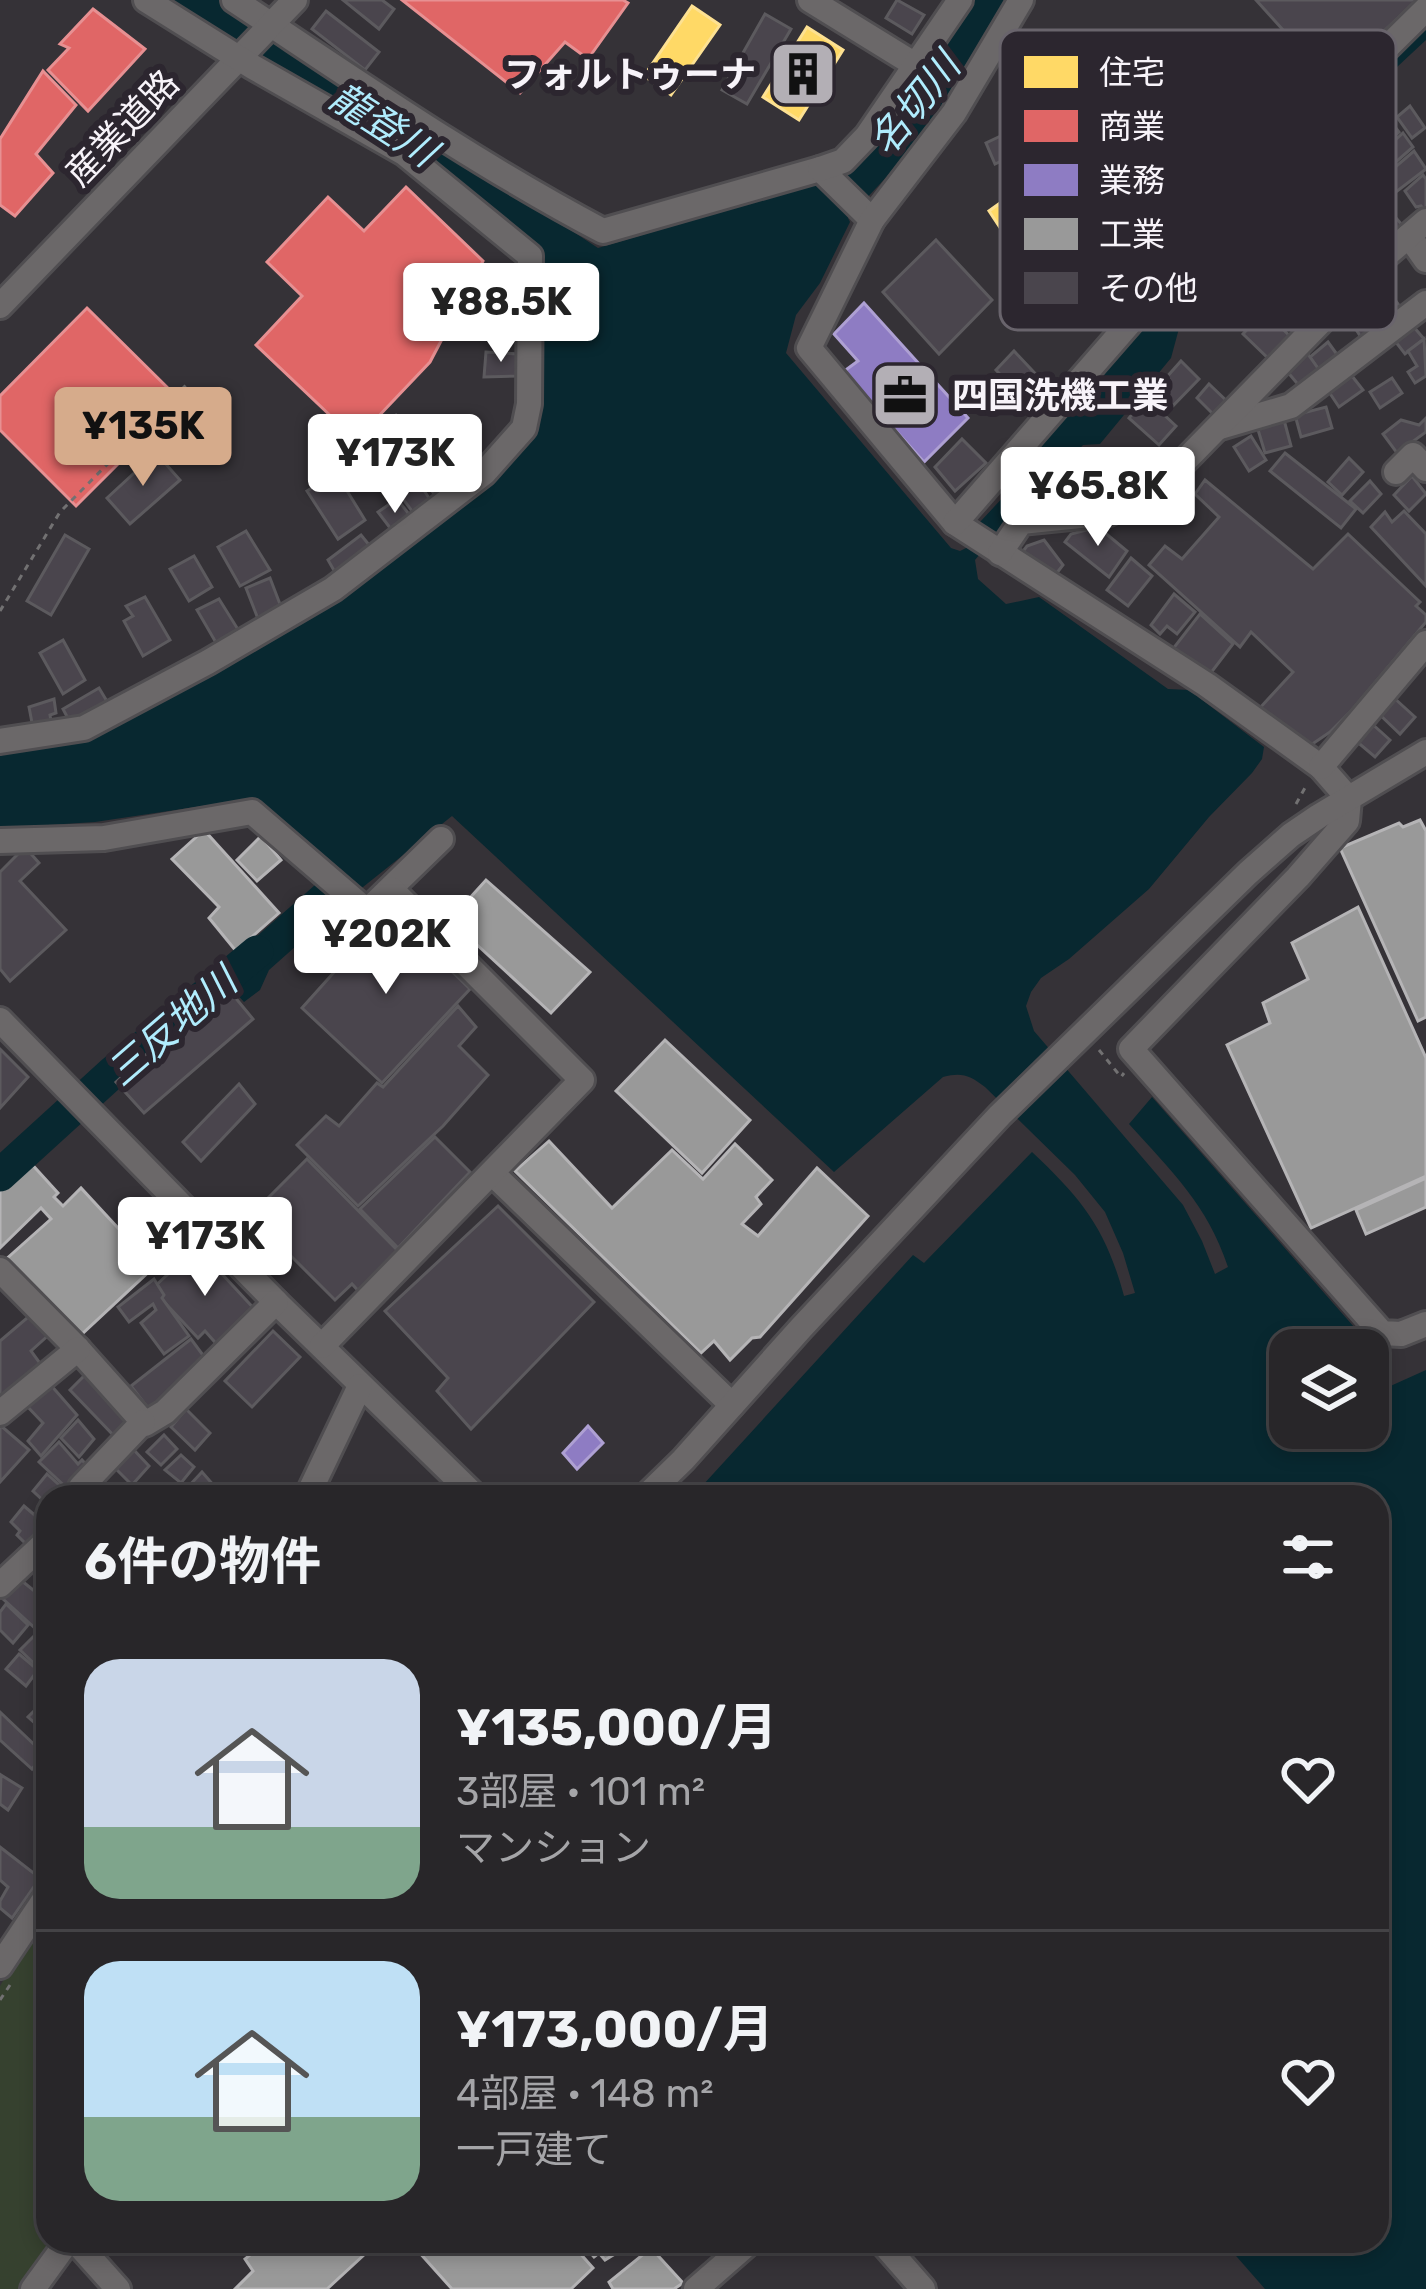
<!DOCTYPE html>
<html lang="ja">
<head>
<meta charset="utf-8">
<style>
	body { margin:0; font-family:Rubik,"Noto Sans JP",sans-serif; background:#343235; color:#f1f3f6; height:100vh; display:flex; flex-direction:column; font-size:45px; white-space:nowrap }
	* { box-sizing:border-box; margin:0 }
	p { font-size:39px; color:#a5a5a8 }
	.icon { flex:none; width:66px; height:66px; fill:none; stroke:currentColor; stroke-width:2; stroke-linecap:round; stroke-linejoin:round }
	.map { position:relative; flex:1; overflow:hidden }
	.drawer { position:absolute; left:36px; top:1485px; width:1353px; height:768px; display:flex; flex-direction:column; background:#282629; border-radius:36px; box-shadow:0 6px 18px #0003,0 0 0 3px #444346 }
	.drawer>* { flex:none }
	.controls { position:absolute; left:1269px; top:1329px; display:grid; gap:24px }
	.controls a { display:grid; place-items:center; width:120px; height:120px; border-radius:24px; background:#282629; box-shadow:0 6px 18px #0003,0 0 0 3px #444346; font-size:60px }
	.price { position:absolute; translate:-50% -102px; padding:0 27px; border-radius:12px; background:#fff; color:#222; font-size:39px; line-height:78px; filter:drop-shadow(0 3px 6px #0008) }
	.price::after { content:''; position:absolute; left:50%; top:72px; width:36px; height:27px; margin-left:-18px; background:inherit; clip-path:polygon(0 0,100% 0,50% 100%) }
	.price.selected { background:#d6ab8b; color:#111 }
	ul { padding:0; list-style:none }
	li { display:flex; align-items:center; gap:36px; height:300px; padding:0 48px }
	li+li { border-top:3px solid #444346 }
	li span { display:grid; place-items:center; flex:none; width:336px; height:240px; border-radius:36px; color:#555 }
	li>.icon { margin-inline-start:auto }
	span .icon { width:144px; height:144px; fill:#fffc; stroke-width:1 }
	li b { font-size:51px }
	h2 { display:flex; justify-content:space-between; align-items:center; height:144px; padding:0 48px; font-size:51px }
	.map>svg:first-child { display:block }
	.green { fill:#36412f }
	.water { fill:#082830 }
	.homes { fill:#ffd966; stroke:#fde192; stroke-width:3 }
	.shops { fill:#e06666; stroke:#e79092; stroke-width:3 }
	.offices { fill:#8e7cc3; stroke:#aea0d3; stroke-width:3 }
	.industry { fill:#999; stroke:#b5b4b6; stroke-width:3 }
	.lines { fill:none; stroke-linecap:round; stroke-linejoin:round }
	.stream { stroke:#082830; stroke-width:6 }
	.river { stroke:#082830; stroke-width:33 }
	.building { fill:#4a454d; stroke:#5c5a5e; stroke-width:3 }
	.minor-casing { stroke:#504e51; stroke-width:30 }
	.path { stroke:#727172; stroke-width:3; stroke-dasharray:6 6; stroke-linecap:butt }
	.minor { stroke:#6b6869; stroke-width:24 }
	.labels { text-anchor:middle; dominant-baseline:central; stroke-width:12; stroke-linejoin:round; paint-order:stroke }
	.poi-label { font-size:36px; font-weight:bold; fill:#f7f3f9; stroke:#2c262f; text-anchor:end }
	.street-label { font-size:36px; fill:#f7f3f9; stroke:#2c262f }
	.water-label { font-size:39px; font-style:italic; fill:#b0ecfd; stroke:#2c262f }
	.key { fill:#2c262f; stroke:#69646c; stroke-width:3 }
	.key-label { font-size:33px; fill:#f7f3f9 }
</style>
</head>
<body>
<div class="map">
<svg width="1426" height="2289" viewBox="0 0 1426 2289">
	<rect width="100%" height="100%" fill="#353237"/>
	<polygon class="green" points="48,1905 48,2241 57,2241 19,2289 0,2289 0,1986"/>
	<path class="water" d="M172 0H220L598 248 815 184 822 189C835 175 849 168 864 154L970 0H1009L924 137 848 218 850 222 820 283 796 315 786 353 951 548 960 551 970 546 980 522 1023 476 1016 467 1205 242 1426 15V40L1382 81 1270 200 1187 299 1171 358 1100 444 1083 445 1042 490 1035 484 1022 501 1027 507 1007 521 975 560 978 579 1006 604 1039 597 1168 689 1189 690 1264 747 1262 759 1252 773 1209 817 1149 889 1069 959 1041 978 1031 992 1026 1006 1034 1031 1183 1205 1202 1241 1215 1274 1228 1267C1207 1204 1172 1172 1129 1124L1152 1097 1376 1352 1368 1361V1350H1290V1428H1368V1370L1386 1388 1426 1370V2289H1265L1223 2241H1377V1497H692L913 1255 924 1263 1032 1152C1082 1199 1106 1229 1124 1296L1135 1293 1123 1253 1105 1212 1075 1175 985 1087C970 1075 961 1072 943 1077L834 1172 452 816 358 891 269 970 260 990 244 1002 219 975 221 968 332 870 249 799 95 822 0 828V755L85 741 319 611 532 427 540 255 281 72Z"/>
	<g class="homes">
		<polygon points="692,6 720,25 671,95 644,76"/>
		<polygon points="807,27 843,50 799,120 763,97"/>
		<polygon points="1010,196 1050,258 1030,273 989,211"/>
	</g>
	<g class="shops">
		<polygon points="402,0 623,0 628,3 588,59 565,42 520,93"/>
		<polygon points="93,9 145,49 88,111 48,70 69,48 60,44"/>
		<polygon points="43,71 76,105 36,154 53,173 15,216 0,205 0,139"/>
		<polygon points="406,187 483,261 430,362 356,440 256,345 302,296 267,262 328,197 364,231"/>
		<polygon points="87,308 181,401 76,506 0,430 0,396"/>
	</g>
	<g class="offices">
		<polygon points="864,303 968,418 924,462 843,372 858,361 834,334"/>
		<polygon points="588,1426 603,1443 577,1469 563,1453"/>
	</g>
	<g class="industry">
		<polygon points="1420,820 1426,831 1426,1017 1418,1021 1340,848 1399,823 1403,827"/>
		<polygon points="204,830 279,913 236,951 209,918 219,907 172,859"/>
		<polygon points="261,836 281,860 257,881 237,860"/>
		<polygon points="486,880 590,972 551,1013 450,920"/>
		<polygon points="1358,907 1426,1058 1426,1176 1311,1228 1227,1045 1270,1023 1263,1003 1308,979 1292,943"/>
		<polygon points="665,1040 750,1120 702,1173 616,1091"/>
		<polygon points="549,1141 612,1208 672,1150 703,1179 735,1144 772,1180 756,1197 761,1204 742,1224 758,1236 817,1168 868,1216 760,1337 752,1338 730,1360 714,1341 701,1353 515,1171"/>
		<polygon points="28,1160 58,1193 54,1197 63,1206 81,1188 154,1267 82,1334 75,1335 4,1261 51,1219 41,1208 0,1248 0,1185"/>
		<polygon points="1426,1178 1426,1207 1366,1234 1356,1210"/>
		<polygon points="267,2241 379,2241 327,2289 235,2289 253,2271 245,2259"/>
		<polygon points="409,2241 569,2241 593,2268 571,2289 452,2289"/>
		<polygon points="580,2241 609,2241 618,2252 605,2260 599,2253 594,2257"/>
		<polygon points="651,2248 683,2283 674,2289 613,2289 609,2282"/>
	</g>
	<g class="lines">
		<polyline class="stream" points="1183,303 1275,194"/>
		<polyline class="river" points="0,1175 112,1073 257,952"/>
	</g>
	<g class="building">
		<polygon points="343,0 382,0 394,9 379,29"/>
		<polygon points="897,0 924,15 912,34 886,18"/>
		<polygon points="1256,0 1417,0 1330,82"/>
		<polygon points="326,11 379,52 365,70 312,29"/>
		<polygon points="765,14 791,29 747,104 722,90"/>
		<polygon points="1379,106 1399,132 1381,148 1362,125"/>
		<polygon points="1410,106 1425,128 1412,138 1397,117"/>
		<polygon points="1403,133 1413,147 1389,168 1379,155"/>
		<polygon points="1005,134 1014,155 995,164 986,143"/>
		<polygon points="1414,151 1426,169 1392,195 1380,180"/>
		<polygon points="1423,175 1426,179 1426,212 1421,206 1416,207 1405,191"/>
		<polygon points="1372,190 1403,226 1378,248 1347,213"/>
		<polygon points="936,240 992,300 939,354 883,292"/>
		<polygon points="1381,280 1403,311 1387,324 1365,294"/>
		<polygon points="1367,308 1381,330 1364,342 1350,320"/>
		<polygon points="1264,311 1296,342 1269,359 1243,334"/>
		<polygon points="1413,326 1424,339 1405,354 1395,341"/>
		<polygon points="1424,339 1426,376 1415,383 1408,372 1417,366 1408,351"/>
		<polygon points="1328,342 1341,360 1322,374 1310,357"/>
		<polygon points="1305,350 1322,374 1301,388 1286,370"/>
		<polygon points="1014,351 1045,384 1026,402 996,370"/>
		<polygon points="486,352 518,354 519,376 484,377"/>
		<polygon points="1181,361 1199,379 1165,414 1149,397"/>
		<polygon points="1352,376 1363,390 1339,407 1329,392"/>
		<polygon points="1392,378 1402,393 1380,408 1370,392"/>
		<polygon points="1209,384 1233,407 1219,420 1197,398"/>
		<polygon points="1146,398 1176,426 1159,445 1129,418"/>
		<polygon points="1326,407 1332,428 1301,437 1295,415"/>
		<polygon points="396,415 427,451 413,461 420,474 398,492 395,486 386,491 356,449"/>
		<polygon points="1283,416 1291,446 1265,453 1256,423"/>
		<polygon points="1426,418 1426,432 1397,453 1383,434 1401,420 1419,425"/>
		<polygon points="1251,436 1266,460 1249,471 1234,447"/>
		<polygon points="962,439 986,463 955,491 935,467"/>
		<polygon points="156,453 180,480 130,524 107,498"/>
		<polygon points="1285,453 1356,509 1341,528 1270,471"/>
		<polygon points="1349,458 1363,472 1342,495 1328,482"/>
		<polygon points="439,466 454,487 438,499 422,478"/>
		<polygon points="336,473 365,520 338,539 307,491"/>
		<polygon points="1412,476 1426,494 1409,511 1394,495"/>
		<polygon points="1205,480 1313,569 1348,534 1420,602 1416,606 1426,615 1426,622 1352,710 1330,732 1305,749 1258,710 1293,672 1251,632 1240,647 1149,565 1165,546 1182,559 1219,517 1195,494"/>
		<polygon points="1370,481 1381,494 1363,513 1350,501"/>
		<polygon points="419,483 433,504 415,515 400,495"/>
		<polygon points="397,499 412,518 394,533 378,512"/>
		<polygon points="1404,511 1426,534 1426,586 1371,527 1385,512 1392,522"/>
		<polygon points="1098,527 1127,551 1109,577 1065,542 1071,534"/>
		<polygon points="246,531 270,570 240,586 218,547"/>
		<polygon points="65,535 89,549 51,615 27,601"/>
		<polygon points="361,535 370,546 336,574 328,560"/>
		<polygon points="1044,540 1063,565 1053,578 1021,554 1027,546"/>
		<polygon points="194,556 212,587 189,601 170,569"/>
		<polygon points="1131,558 1152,576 1128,606 1107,590"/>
		<polygon points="270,578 283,612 260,624 246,588"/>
		<polygon points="1174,594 1195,612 1177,634 1167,626 1160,634 1151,625"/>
		<polygon points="145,597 170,640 143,656 124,621 133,616 126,606"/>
		<polygon points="219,599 239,631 218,646 197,610"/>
		<polygon points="1200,614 1233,644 1210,674 1172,650"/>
		<polygon points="63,640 85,680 63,694 40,653"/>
		<polygon points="99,688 108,703 71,724 63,709"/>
		<polygon points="1393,697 1415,717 1400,734 1379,714"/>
		<polygon points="54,699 56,713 50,715 51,721 33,728 29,707"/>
		<polygon points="1370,722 1390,740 1375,757 1355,740"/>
		<polygon points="25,847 39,863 20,881 66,930 10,981 0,969 0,872"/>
		<polygon points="389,911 470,989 382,1083 302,1008"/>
		<polygon points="224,984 253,1019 144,1113 116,1082"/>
		<polygon points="458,1006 476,1027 459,1046 488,1075 443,1126 358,1206 297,1145 326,1116 339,1126 377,1083 383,1087"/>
		<polygon points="0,1049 28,1077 0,1108"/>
		<polygon points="239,1084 255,1104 201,1161 183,1142"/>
		<polygon points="435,1137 470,1172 398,1248 360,1209"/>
		<polygon points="307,1159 404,1257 364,1297 352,1284 335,1300 286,1251 281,1256 246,1220"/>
		<polygon points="498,1206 594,1302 471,1429 437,1391 448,1378 385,1311"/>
		<polygon points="197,1247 259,1314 221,1349 205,1331 198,1338 152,1289"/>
		<polygon points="154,1279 164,1295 162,1298 189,1336 164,1354 141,1323 156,1310 153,1304 129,1322 118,1307"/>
		<polygon points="34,1312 52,1332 31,1351 42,1366 0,1400 0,1341"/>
		<polygon points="273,1331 300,1357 252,1407 225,1381"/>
		<polygon points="191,1339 211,1366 151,1412 131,1386"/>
		<polygon points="90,1370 135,1423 118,1440 70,1390"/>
		<polygon points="49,1383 77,1415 41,1456 28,1441 43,1423 26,1405"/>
		<polygon points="186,1409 210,1433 195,1450 171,1427"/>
		<polygon points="78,1420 94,1439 79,1457 61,1438"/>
		<polygon points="0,1425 29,1450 0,1482"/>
		<polygon points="164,1435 177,1449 161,1465 147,1452"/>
		<polygon points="59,1442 78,1464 82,1460 91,1470 71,1492 39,1462"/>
		<polygon points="133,1449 149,1466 132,1485 116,1469"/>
		<polygon points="181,1455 194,1467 181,1483 165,1470"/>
		<polygon points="202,1472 216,1488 206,1497 195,1497 187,1488"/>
		<polygon points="47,1474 68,1493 65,1497 48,1497 48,1505 33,1491"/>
		<polygon points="24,1506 44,1523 27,1545 17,1535 20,1531 11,1522"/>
		<polygon points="22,1581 48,1602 48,1640 2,1598"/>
		<polygon points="6,1604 28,1625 13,1643 0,1630 0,1612"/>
		<polygon points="37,1633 48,1644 48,1667 43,1672 20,1650"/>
		<polygon points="19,1654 38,1670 26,1686 6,1669"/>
		<polygon points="44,1701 48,1705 48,1735 28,1717"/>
		<polygon points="0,1712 44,1754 32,1769 0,1740"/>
		<polygon points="1,1775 22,1788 8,1810 0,1804"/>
		<polygon points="0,1847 40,1878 12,1918 0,1908 0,1901 8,1887 0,1880"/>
	</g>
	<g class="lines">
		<defs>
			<g id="minor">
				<path d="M234 0C355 80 474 163 603 231L820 169 872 220"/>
				<polyline points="810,0 917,66"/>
				<polyline points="1021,0 954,113 872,220 809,348 955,523 1207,685 1321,767 1349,799 1347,821 1298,877 1131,1049 1382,1333 1401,1334 1426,1324"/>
				<polyline points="820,169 843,161 867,136 960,0"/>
				<polyline points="1409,236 1426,260"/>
				<polyline points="0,306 295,0"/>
				<polyline points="1220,427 1291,406 1426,303"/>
				<polyline points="1396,472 1413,455 1426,469"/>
				<polyline points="955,523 1264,169 1426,9"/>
				<polyline points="1000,553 1021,522 1109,513 1168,478 1384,257 1426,221"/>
				<polyline points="0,741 84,728 208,662 333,589 484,473 524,428 529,404 530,256 404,153 253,67 146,0"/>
				<polyline points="1321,767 1426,643"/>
				<polyline points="0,841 104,838 252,812 367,911 441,839"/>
				<polyline points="0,1020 276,1302 476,1497"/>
				<polyline points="492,1173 732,1405"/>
				<polyline points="0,1270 78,1349 145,1424 165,1412 276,1302"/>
				<polyline points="322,1346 582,1080 391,889"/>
				<polyline points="0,1413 78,1349"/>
				<polyline points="78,1497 81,1487 143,1422"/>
				<polyline points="307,1497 360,1386"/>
				<polyline points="645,1497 683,1460 801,1328 1000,1115 1248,873 1291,835 1319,816 1426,752"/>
				<polyline points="0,1585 48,1540"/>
				<polyline points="0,1966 48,1894"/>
				<polyline points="75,2241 118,2289"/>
				<polyline points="881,2241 923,2289"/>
				<polyline points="33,2289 68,2241"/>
				<polyline points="696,2289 751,2241"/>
			</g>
		</defs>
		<use href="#minor" class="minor-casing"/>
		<g class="path">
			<polyline points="0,611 60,512 186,385"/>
			<polyline points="1296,804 1306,786"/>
			<polyline points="1099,1050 1121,1077 1124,1073"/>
			<polyline points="0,2000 10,1985"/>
		</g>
		<use href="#minor" class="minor"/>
	</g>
	<defs>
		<symbol id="building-square" viewBox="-11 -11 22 22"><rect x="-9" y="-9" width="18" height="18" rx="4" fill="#b3afb5" stroke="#2c262f"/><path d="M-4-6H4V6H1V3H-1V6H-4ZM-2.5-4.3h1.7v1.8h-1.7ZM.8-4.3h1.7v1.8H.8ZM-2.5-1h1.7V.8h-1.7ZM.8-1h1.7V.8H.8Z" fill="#111"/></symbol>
		<symbol id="office-square" viewBox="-11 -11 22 22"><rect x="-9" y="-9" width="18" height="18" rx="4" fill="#b3afb5" stroke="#2c262f"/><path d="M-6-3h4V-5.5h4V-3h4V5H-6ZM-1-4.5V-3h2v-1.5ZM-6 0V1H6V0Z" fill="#111"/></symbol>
	</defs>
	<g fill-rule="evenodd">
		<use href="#building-square" x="765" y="36" width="76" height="76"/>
		<use href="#office-square" x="867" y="357" width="76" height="76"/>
	</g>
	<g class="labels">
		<g class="poi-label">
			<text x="756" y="74">フォルトゥーナ</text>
			<text x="952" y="395" text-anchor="start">四国洗機工業</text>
		</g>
		<g class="street-label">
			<text transform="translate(122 128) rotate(-46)">産業道路</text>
		</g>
		<g class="water-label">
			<text transform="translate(915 104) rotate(-51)">名切川</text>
			<text transform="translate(383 125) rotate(33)">龍登川</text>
			<text transform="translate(172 1027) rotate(-41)">三反地川</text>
		</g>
	</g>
	<rect x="1000" y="30" width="396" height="300" rx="18" class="key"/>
	<rect x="1024" y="56" width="54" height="32" fill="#ffd966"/>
	<rect x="1024" y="110" width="54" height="32" fill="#e06666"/>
	<rect x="1024" y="164" width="54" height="32" fill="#8e7cc3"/>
	<rect x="1024" y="218" width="54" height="32" fill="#999"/>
	<rect x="1024" y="272" width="54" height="32" fill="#4a454d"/>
	<g class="key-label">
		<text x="1099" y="84">住宅</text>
		<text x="1099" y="138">商業</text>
		<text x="1099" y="192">業務</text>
		<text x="1099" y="246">工業</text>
		<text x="1099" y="300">その他</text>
	</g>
</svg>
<div class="controls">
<a><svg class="icon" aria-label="layers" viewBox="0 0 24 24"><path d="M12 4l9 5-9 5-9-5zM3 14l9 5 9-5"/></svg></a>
</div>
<b class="price" style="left:501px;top:365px">¥88.5K</b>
<b class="price selected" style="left:143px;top:489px">¥135K</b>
<b class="price" style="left:395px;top:516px">¥173K</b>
<b class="price" style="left:1098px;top:549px">¥65.8K</b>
<b class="price" style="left:386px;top:997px">¥202K</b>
<b class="price" style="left:205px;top:1299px">¥173K</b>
<section class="drawer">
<h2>6件の物件<svg class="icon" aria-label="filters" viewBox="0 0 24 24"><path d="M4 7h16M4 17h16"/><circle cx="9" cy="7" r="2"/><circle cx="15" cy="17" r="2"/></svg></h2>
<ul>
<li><span style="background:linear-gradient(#c9d6e8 70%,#7fa58c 0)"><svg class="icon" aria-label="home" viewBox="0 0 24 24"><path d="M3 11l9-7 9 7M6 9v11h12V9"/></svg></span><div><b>¥135,000/月</b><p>3部屋 · 101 m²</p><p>マンション</p></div><svg class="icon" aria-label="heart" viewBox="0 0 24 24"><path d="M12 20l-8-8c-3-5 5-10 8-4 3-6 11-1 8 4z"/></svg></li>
<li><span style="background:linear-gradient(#bfe0f5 65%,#7fa58c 0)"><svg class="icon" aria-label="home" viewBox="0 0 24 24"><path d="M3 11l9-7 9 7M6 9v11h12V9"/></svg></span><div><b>¥173,000/月</b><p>4部屋 · 148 m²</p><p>一戸建て</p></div><svg class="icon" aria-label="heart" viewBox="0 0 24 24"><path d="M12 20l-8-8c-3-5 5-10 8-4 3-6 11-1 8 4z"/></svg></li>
</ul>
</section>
</div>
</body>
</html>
